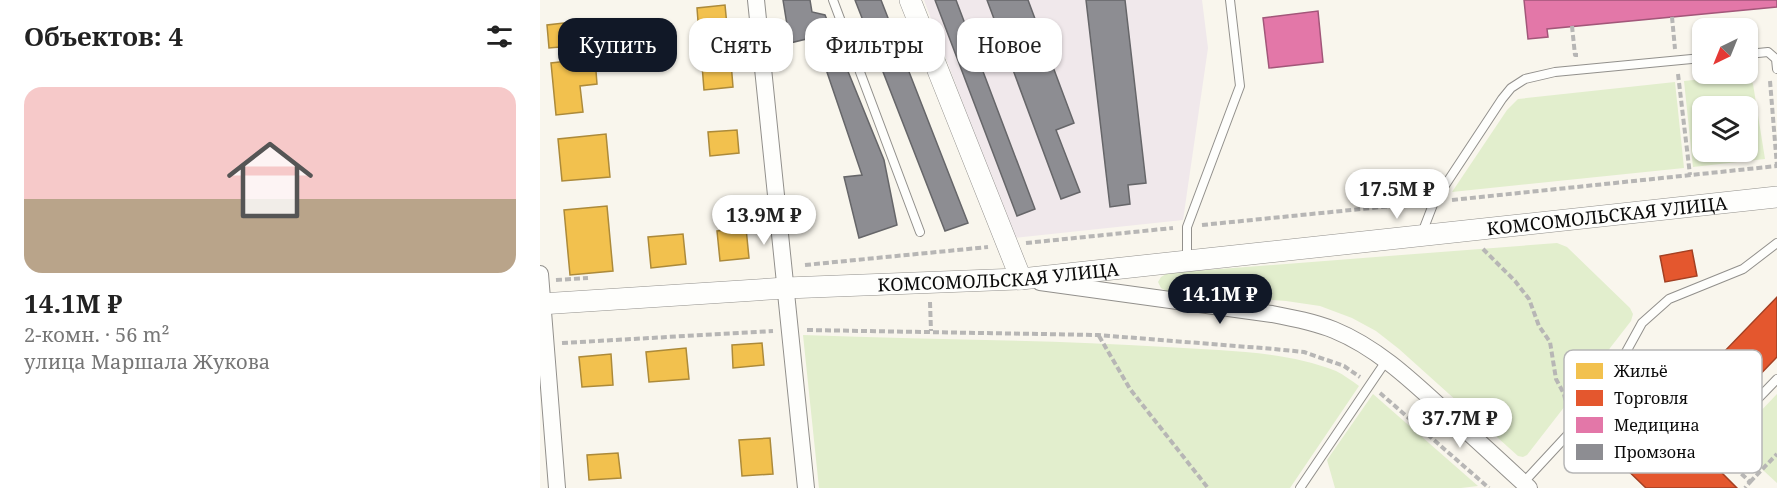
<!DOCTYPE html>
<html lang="ru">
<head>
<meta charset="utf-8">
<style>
	body { margin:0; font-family:"Noto Serif",serif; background:#f6f6f6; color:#222; height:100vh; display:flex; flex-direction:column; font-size:22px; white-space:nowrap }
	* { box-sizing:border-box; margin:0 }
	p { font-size:20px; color:#767676 }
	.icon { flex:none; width:33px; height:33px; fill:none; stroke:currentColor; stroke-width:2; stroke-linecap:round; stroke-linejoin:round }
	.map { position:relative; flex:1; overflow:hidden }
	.sheet { display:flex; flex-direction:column; background:#fff; width:540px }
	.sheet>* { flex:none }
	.hud { position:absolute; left:18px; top:18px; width:570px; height:54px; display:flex; gap:12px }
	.needle { width:39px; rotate:223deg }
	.tools { position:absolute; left:1152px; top:18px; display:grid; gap:12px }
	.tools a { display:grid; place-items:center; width:66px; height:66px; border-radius:12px; background:#fff; box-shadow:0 2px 4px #0004; font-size:30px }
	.price { position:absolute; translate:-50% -51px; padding:0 14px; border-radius:21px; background:#fff; color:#222; font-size:20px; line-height:39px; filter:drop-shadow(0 2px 3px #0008) }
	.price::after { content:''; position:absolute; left:50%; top:36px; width:18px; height:14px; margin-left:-9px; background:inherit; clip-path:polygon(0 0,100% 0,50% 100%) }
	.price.current { background:#111827; color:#fff }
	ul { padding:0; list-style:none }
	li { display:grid; align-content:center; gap:12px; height:318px; padding:0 24px }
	li span { display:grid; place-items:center; height:186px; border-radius:18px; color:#555 }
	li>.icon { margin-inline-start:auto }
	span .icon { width:108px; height:108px; fill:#fffc; stroke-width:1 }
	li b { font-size:26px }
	h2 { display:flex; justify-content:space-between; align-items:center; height:72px; padding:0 24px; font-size:26px }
	.pill { padding:0 21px; border-radius:18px; background:#fff; box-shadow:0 2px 4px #0004; font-size:21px; line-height:54px }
	.pill.current { background:#111827; color:#fff }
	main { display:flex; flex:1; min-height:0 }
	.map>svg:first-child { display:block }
	.industrial { fill:#f0e8eb }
	.green { fill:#e2eecd; fill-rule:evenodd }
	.homes { fill:#f2c14e; stroke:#ac8a3a; stroke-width:1.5 }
	.shops { fill:#e4572e; stroke:#a34023; stroke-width:1.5 }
	.health { fill:#e377a8; stroke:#a25679; stroke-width:1.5 }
	.industry { fill:#8d8d92; stroke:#666669; stroke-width:1.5 }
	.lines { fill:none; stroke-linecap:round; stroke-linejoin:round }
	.service-casing { stroke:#92908c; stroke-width:10 }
	.minor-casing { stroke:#92908c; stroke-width:18 }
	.tertiary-casing { stroke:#92908c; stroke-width:22 }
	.path { stroke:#b7b6b5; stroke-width:4; stroke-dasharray:6 3; stroke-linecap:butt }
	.service { stroke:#fefefc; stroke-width:8 }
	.minor { stroke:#fefefc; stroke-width:16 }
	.tertiary { stroke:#fefefc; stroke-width:21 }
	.labels { text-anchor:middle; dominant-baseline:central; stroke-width:6; stroke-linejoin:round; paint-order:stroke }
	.street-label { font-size:18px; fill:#0a0a0a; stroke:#fff }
	.key { fill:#fff; stroke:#b6b6b6; stroke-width:1.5 }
	.key-label { font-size:16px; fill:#0a0a0a }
</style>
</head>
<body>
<main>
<section class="sheet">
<h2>Объектов: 4<svg class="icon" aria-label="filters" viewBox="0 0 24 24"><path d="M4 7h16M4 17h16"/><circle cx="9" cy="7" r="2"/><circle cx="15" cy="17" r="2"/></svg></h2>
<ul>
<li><span style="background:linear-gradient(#f6c9c9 60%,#b9a48a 0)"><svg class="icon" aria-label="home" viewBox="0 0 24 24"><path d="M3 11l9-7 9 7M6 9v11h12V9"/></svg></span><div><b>14.1M ₽</b><p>2-комн. · 56 m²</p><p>улица Маршала Жукова</p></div></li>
</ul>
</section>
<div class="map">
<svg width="1237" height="488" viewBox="0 0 1237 488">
	<rect width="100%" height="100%" fill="#f9f6ed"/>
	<polygon class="industrial" points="384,0 662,0 668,48 643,220 473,238"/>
	<g class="green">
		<path d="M1202 75 1210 79 1213 84 1225 159 1153 167 1144 81ZM1208 106V152H1162V106Z"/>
		<polygon points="1135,82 1144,168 912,192 967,110 978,99"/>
		<polygon points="1017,243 1027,247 1090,308 1093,314 1091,321 987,455 983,457 978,456 859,349 836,331 812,318 780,306 746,301 626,291 621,288 618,282 621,277 628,273"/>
		<path d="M263 335C384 340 505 339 626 347 682 351 743 350 796 371 804 375 812 381 819 386L750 488H279Z"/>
		<polygon points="833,394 938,486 921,488 795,488 787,460"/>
		<polygon points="1237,394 1237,483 1197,446 1197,436"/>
	</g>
	<g class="homes">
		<polygon points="185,5 189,46 160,48 157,8"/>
		<polygon points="41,21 43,45 9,48 7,25"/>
		<polygon points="55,58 57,84 40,86 43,112 16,115 11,63"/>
		<polygon points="191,62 193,87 164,90 162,65"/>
		<polygon points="197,130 199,153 170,156 168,132"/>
		<polygon points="66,134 70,177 22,181 18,139"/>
		<polygon points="67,206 73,271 30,275 24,210"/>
		<polygon points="206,228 209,258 180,261 177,231"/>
		<polygon points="143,234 146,264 111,268 108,237"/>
		<polygon points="222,343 224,365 193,368 192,345"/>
		<polygon points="146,348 149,379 109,382 106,352"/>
		<polygon points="71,354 73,385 42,387 39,357"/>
		<polygon points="230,438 233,474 202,476 199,440"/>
		<polygon points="78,453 81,478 49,480 47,455"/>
	</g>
	<g class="shops">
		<polygon points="1152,250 1157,276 1125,282 1120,256"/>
		<polygon points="1237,297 1237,357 1153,444 1197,488 1106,488 1049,433 1087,393 1102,408 1109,401 1123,415"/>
	</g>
	<g class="health">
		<polygon points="984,0 1237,0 1237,7 1007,29 1008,37 988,39"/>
		<polygon points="778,11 783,62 729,68 723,18"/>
	</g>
	<g class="industry">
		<polygon points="243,0 270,0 272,12 285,15 344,160 357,225 319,238 304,177 322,175 275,37 250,43"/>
		<polygon points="315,0 341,0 428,223 405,231"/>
		<polygon points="395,0 416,0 495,209 477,216"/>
		<polygon points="447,0 488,0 534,123 516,130 540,192 521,199"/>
		<polygon points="546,0 585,0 606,183 588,185 590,204 570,207"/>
	</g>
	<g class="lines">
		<defs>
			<g id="service">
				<polyline points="293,0 380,232"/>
				<polyline points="1208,54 1228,52 1236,59 1237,69"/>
				<polyline points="882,233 894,202 962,99 971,88 985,79 1015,72 1162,58"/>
				<polyline points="647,259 647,227 700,86 690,0"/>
				<polyline points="1172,446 1237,379"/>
				<polyline points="983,483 1059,401 1102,323 1129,299 1203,269 1237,243"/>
				<polyline points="760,488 846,361"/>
			</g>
			<g id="minor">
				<polyline points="216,0 266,488"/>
				<polyline points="0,274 17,488"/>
				<path d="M500 282 732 314C753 318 774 322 794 330 838 348 873 382 908 414 935 438 962 463 989 488"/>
			</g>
			<g id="tertiary">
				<polyline points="370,0 481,279"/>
				<path id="s1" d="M0 304 246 288 481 279 1237 197"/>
			</g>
		</defs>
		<use href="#service" class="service-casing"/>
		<use href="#minor" class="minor-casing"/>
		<use href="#tertiary" class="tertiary-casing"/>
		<g class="path">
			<polyline points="1132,17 1135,49"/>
			<polyline points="1032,26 1035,55 1038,55"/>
			<polyline points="1138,74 1150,175"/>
			<polyline points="1230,81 1237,166"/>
			<polyline points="912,200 1237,166"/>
			<polyline points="662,225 881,203"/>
			<polyline points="486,243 633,228"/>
			<polyline points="943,249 975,281 989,299 999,326 1010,342 1016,379 1024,394 1027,407 1026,416"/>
			<polyline points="265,265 448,247"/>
			<polyline points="16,280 48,278"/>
			<polyline points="390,302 391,331"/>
			<polyline points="267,330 558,335 734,349 764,352 804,366 820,377"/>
			<polyline points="559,336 590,389 668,488"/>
			<polyline points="22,343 233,331"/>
			<polyline points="840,393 949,488"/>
			<polyline points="1182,455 1210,482 1205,488"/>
			<polyline points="1210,482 1237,454"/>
		</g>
		<use href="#service" class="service"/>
		<use href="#minor" class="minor"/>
		<use href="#tertiary" class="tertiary"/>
	</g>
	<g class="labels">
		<g class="street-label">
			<text stroke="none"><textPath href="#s1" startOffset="1071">КОМСОМОЛЬСКАЯ УЛИЦА</textPath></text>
			<text stroke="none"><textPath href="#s1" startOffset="459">КОМСОМОЛЬСКАЯ УЛИЦА</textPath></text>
		</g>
	</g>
	<rect x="1024" y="350" width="198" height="123" rx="9" class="key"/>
	<rect x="1036" y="363" width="27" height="16" fill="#f2c14e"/>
	<rect x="1036" y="390" width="27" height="16" fill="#e4572e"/>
	<rect x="1036" y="417" width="27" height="16" fill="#e377a8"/>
	<rect x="1036" y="444" width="27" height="16" fill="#8d8d92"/>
	<g class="key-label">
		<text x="1074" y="377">Жильё</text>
		<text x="1074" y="404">Торговля</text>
		<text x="1074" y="431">Медицина</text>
		<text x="1074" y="458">Промзона</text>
	</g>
</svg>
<div class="tools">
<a><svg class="needle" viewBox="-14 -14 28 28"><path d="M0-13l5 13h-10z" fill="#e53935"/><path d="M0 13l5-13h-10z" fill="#767676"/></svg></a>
<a><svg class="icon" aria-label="layers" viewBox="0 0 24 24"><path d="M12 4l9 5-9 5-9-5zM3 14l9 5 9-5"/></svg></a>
</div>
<b class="price" style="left:857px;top:220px">17.5M ₽</b>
<b class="price" style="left:224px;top:246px">13.9M ₽</b>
<b class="price current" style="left:680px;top:325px">14.1M ₽</b>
<b class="price" style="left:920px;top:449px">37.7M ₽</b>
<div class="hud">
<a class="pill current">Купить</a>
<a class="pill">Снять</a>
<a class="pill">Фильтры</a>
<a class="pill">Новое</a>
</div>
</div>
</main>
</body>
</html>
